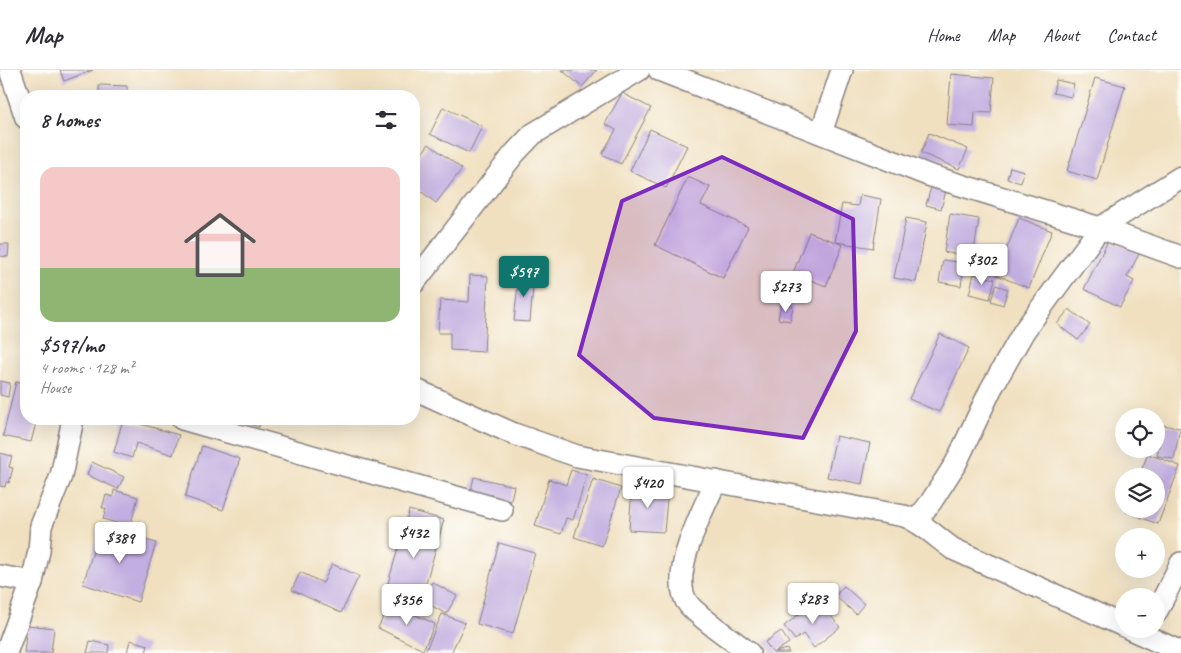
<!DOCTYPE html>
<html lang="en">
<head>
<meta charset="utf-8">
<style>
	body { margin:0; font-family:Caveat,sans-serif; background:#f7f7f7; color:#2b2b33; height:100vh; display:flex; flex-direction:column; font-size:19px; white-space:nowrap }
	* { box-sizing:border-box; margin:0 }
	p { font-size:16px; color:#7c7c81 }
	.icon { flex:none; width:28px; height:28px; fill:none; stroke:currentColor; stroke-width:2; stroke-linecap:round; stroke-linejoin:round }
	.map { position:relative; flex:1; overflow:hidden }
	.side { position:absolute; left:20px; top:20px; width:400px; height:335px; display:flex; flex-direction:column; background:#fff; border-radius:20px; box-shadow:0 5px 20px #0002 }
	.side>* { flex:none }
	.fabs { position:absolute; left:1115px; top:338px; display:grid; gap:10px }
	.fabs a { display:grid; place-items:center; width:50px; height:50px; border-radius:50%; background:#fff; box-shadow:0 5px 20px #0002; font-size:25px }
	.price { position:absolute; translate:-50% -42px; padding:0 11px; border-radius:5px; background:#fff; color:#222; font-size:16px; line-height:32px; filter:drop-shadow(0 1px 2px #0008) }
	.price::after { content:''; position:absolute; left:50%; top:30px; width:15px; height:11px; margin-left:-8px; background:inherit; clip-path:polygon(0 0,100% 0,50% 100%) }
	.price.current { background:#0f766e; color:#fff }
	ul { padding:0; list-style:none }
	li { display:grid; align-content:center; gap:10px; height:265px; padding:0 20px }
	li+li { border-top:1px solid #e1e1e2 }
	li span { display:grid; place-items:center; height:155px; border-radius:15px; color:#555 }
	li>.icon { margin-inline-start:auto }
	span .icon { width:90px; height:90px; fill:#fffc; stroke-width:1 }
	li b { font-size:21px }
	h2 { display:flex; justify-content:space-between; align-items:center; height:60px; padding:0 20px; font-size:21px }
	header { display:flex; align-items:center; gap:30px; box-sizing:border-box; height:70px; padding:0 25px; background:#fff; border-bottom:1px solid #e1e1e2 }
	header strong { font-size:24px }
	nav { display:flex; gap:28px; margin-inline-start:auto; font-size:18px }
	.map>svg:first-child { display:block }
	.building { fill:#c2aee0 }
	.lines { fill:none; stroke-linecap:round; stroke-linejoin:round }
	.minor-casing { stroke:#89817e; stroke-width:24 }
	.minor { stroke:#fff; stroke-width:21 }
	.marked { fill:#7b2cbf; fill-opacity:0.2; stroke:#7b2cbf; stroke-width:4; stroke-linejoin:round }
</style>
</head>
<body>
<header>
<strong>Map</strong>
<nav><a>Home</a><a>Map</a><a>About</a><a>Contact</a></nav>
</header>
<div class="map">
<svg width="1181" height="583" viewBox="0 0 1181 583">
	<rect width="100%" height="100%" fill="#fdfcf7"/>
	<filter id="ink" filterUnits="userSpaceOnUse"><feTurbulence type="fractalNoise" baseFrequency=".02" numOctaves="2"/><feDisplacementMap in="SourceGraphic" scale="10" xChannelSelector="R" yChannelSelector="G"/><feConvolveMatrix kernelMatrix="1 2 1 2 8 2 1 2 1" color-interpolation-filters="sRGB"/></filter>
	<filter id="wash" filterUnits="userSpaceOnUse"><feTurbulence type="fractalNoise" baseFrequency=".0096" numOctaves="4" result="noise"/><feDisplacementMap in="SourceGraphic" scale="20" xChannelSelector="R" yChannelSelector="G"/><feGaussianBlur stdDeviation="1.12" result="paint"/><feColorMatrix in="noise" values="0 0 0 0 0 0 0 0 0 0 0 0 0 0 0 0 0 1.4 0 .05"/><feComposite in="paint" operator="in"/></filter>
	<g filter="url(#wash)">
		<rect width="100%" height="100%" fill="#f0e0c0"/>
		<g id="blocks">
			<g class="building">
				<polygon points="60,0 93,0 64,11"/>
				<polygon points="562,0 597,0 582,17"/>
				<polygon points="951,4 994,8 991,43 975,42 974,57 947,55"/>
				<polygon points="1095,8 1125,16 1097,110 1067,101"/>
				<polygon points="1056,10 1074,14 1071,27 1053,23"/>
				<polygon points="99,15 127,16 127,26 99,26"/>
				<polygon points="622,23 651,38 621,94 602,84 616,60 605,54"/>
				<polygon points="443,37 482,56 469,83 430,64"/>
				<polygon points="650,59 687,76 666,118 630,101"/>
				<polygon points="929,63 968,79 959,99 921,83"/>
				<polygon points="429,74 462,99 436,133 414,116 414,94"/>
				<polygon points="1010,97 1024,101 1021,113 1007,109"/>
				<polygon points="688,107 710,117 701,135 748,157 723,208 655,175"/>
				<polygon points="931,117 946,121 941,139 926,135"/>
				<polygon points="860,125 881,129 873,178 836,172 843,175 826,216 793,203 809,162 835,172 842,134 858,136"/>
				<polygon points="950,144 979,149 973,187 944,182"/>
				<polygon points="906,148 927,152 916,212 894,208"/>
				<polygon points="1019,148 1052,161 1029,218 996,205"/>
				<polygon points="1109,169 1139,184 1127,207 1134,211 1120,237 1084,219"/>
				<polygon points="0,174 9,174 8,187 0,186"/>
				<polygon points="943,190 964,193 961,216 939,212"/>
				<polygon points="519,204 534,205 530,252 514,251"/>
				<polygon points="974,204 995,209 990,229 969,224"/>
				<polygon points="470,205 488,206 484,282 450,280 450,263 438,263 440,230 469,232"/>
				<polygon points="996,215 1008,219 1003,235 991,231"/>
				<polygon points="781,234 793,236 790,251 778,249"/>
				<polygon points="1069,239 1090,255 1078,270 1057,254"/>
				<polygon points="940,264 969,278 939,342 909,329"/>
				<polygon points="0,311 10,313 8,327 0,325"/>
				<polygon points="16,312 26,314 26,349 37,349 31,372 3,366"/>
				<polygon points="123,349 179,365 173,385 136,373 132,388 114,382"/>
				<polygon points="244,349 262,349 259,357 243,352"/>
				<polygon points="1163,355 1180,358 1174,389 1157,386"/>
				<polygon points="836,366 870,373 862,414 827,407"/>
				<polygon points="202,376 240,389 223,440 185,427"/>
				<polygon points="0,383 12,386 9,397 13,398 9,413 6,412 5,417 0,416"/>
				<polygon points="1148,384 1180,396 1158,454 1126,442 1127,439 1156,439 1156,406 1139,406"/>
				<polygon points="92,392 124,407 118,419 87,405"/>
				<polygon points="571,400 587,405 573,450 566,448 561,464 535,456 549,409 566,415"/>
				<polygon points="474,407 514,416 508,444 468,435"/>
				<polygon points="593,409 621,418 602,476 574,467"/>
				<polygon points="632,416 668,418 664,462 629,460"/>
				<polygon points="114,420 138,427 130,457 103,449 106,438 102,438 106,425 113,427"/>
				<polygon points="409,440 444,450 419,537 384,527"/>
				<polygon points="101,456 156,473 138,532 83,514"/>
				<polygon points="499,473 535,483 513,564 477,554"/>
				<polygon points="332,494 359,506 341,543 292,520 300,502 323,513"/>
				<polygon points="432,512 457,526 446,544 422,530"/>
				<polygon points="844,516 864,534 856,544 835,526"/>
				<polygon points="817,530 840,557 814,578 803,564 795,570 784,556"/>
				<polygon points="390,533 435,554 423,580 378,558"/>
				<polygon points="442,544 465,553 451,583 427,583 425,582"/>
				<polygon points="27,555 54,558 51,583 24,583"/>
				<polygon points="781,561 789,573 775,582 787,579 789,583 773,583 765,572"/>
				<polygon points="130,570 148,575 146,583 127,583"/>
				<polygon points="90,571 109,575 108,583 87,583"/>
			</g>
		</g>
	</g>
	<g filter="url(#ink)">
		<use href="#blocks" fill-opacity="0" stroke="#89817e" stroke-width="1"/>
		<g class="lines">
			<defs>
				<g id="minor">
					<polyline points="10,0 26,48"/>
					<polyline points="659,0 928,105 1100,158 1181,187"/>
					<polyline points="821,63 842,0"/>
					<polyline points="414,213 514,84 533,64 639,0"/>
					<path d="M414 319 514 364 577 386 904 446C922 452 937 468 953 479L1124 556"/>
					<polyline points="182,349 502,440"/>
					<path d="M716 411C704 438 666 508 689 535 701 549 733 570 749 583"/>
					<polyline points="917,450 931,432 956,393 991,319 1024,261 1100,158 1181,107"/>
					<polyline points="0,506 32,512"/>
					<polyline points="1156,543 1181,493"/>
					<polyline points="1130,559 1181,582"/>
					<polyline points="6,583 32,512 39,481 41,456 61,406 73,349"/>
				</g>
			</defs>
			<use href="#minor" class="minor-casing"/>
			<use href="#minor" class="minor"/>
		</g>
	</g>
	<path class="marked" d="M722 87 853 149 856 261 803 368 654 348 579 285 622 131Z"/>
</svg>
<div class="fabs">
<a><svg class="icon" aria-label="locate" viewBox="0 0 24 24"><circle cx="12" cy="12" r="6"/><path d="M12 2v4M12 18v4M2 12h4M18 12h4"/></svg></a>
<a><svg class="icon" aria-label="layers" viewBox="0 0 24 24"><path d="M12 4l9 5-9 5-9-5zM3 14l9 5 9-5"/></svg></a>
<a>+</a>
<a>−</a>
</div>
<b class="price" style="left:982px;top:216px">$302</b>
<b class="price current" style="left:524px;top:228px">$597</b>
<b class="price" style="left:786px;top:243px">$273</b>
<b class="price" style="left:648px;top:439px">$420</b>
<b class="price" style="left:414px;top:489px">$432</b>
<b class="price" style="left:120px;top:494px">$389</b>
<b class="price" style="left:813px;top:555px">$283</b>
<b class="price" style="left:407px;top:556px">$356</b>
<section class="side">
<h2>8 homes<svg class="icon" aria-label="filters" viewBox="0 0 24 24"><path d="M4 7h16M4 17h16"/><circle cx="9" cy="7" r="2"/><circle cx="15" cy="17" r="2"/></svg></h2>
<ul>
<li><span style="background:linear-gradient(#f6c9c9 65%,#8fb573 0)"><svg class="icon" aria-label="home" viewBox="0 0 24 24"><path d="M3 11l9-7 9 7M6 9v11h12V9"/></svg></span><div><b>$597/mo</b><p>4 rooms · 128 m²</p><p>House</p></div></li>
</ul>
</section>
</div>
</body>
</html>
